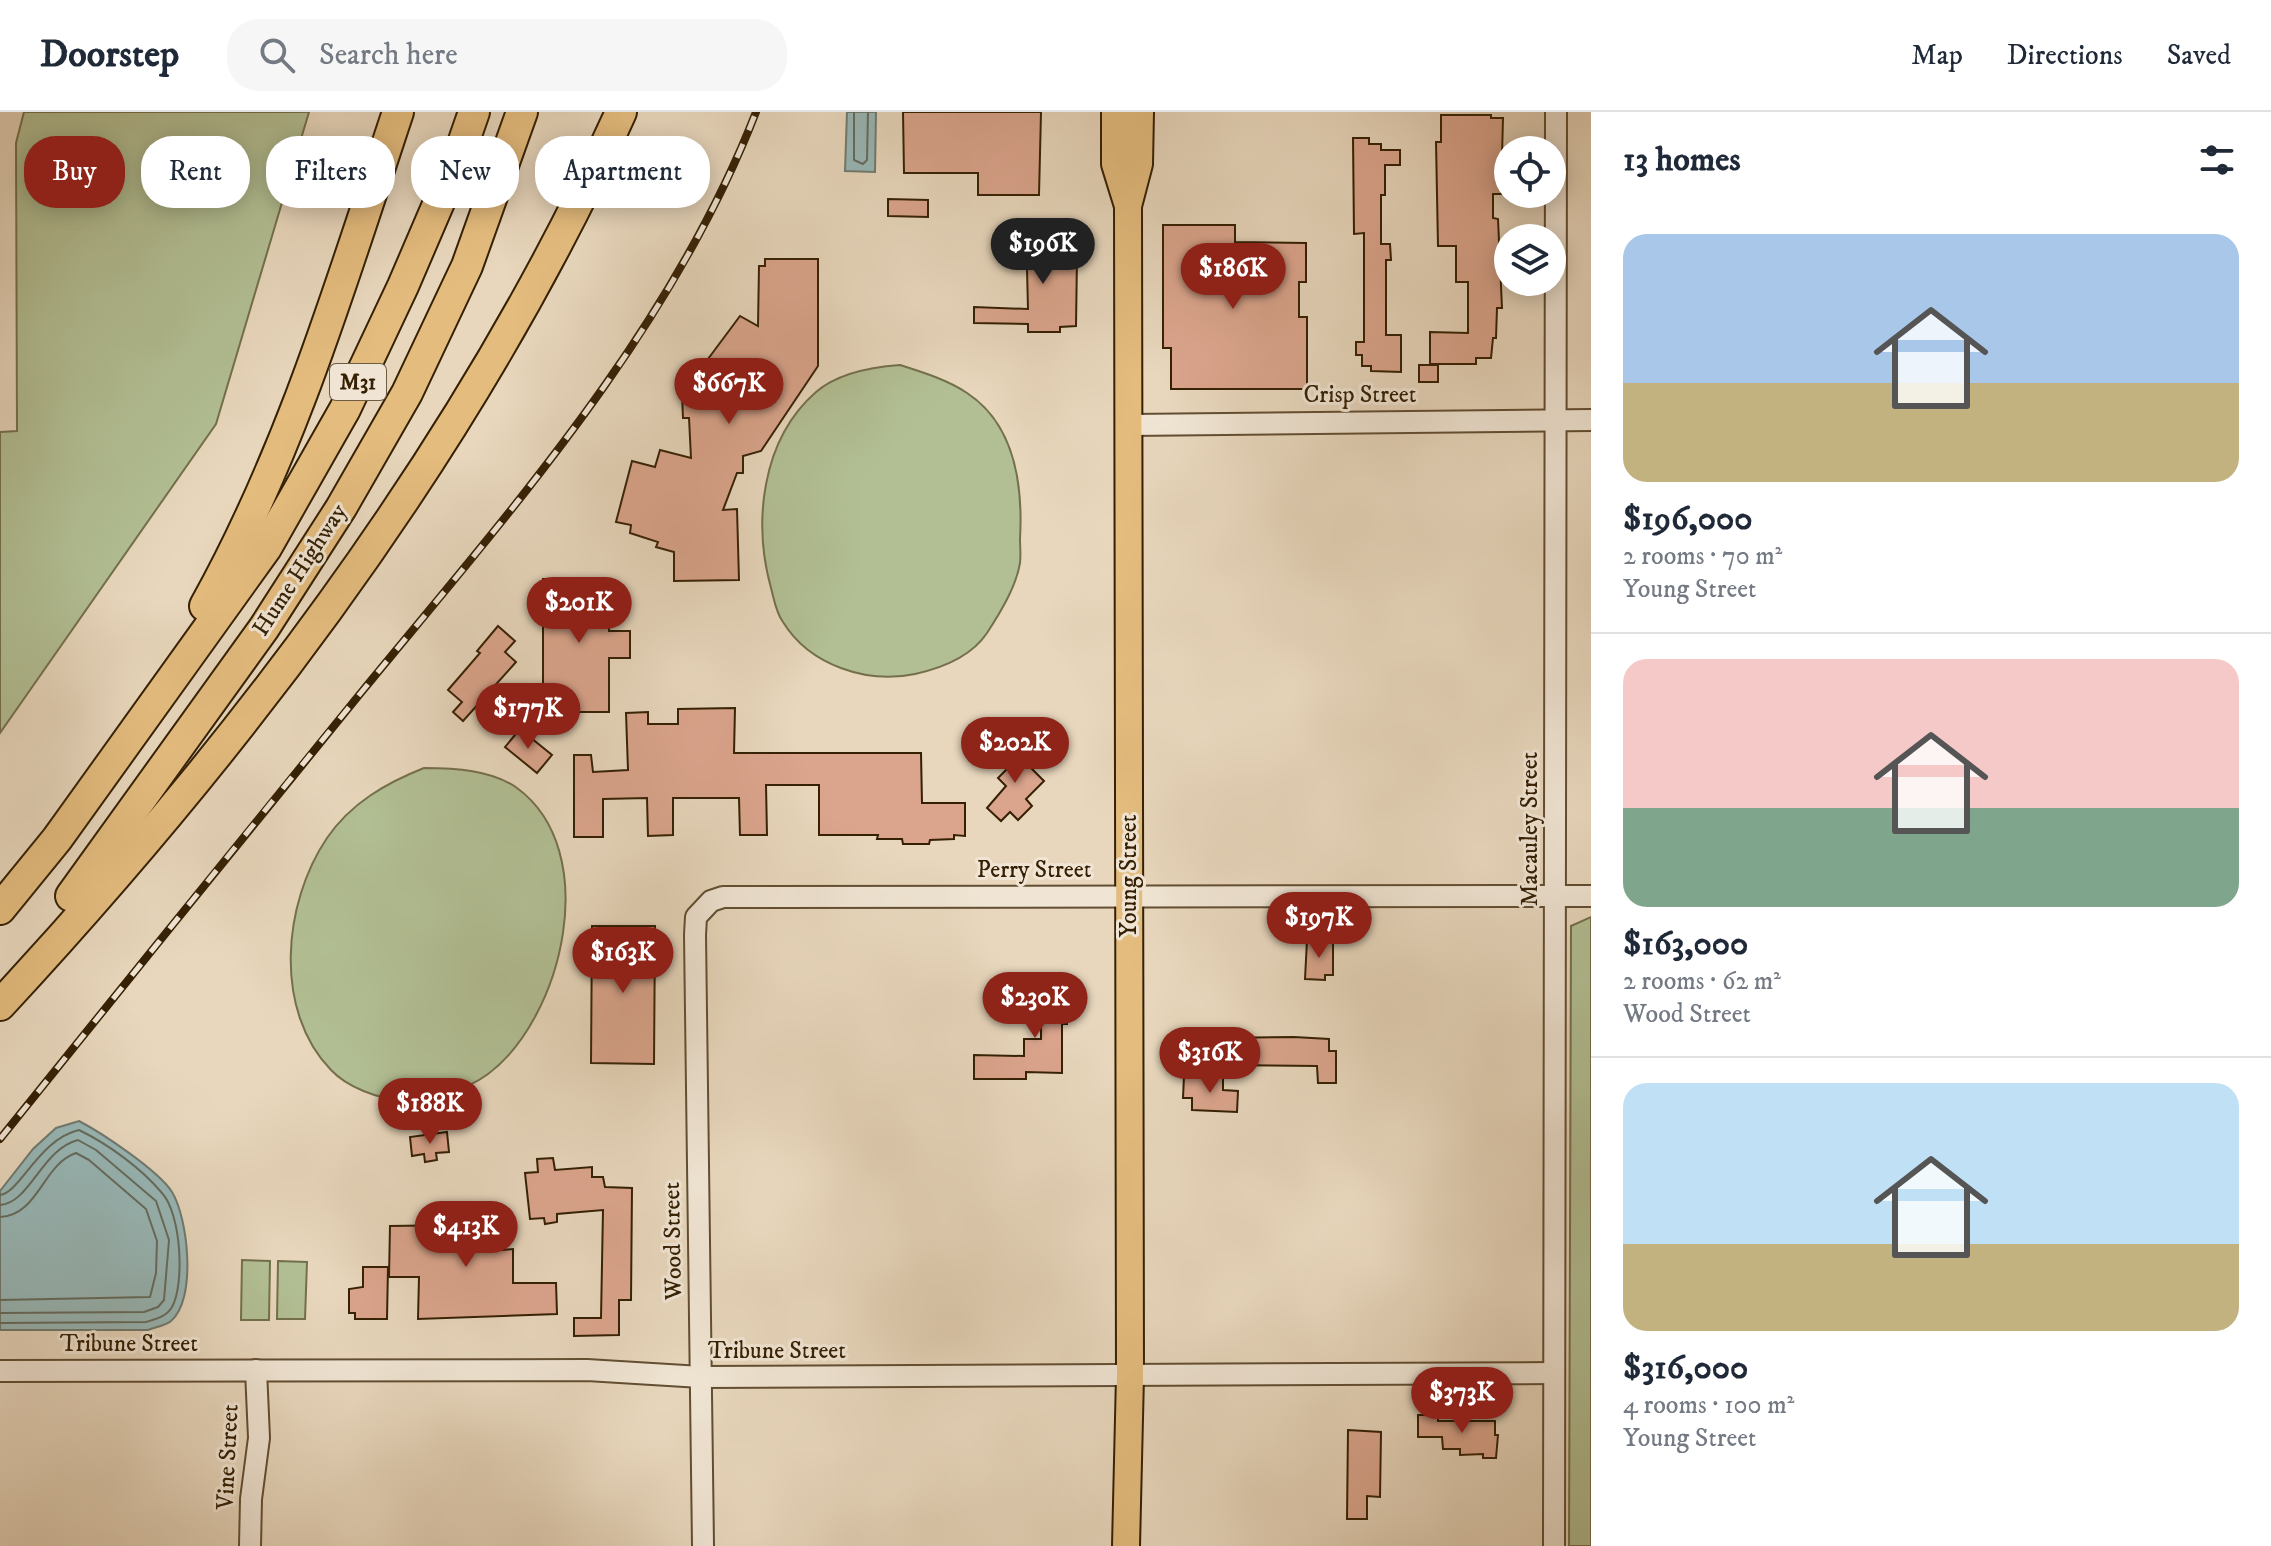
<!DOCTYPE html>
<html lang="en">
<head>
<meta charset="utf-8">
<style>
	body { margin:0; font-family:"IM FELL DW Pica",serif; background:#f6f6f7; color:#1f2937; height:100vh; display:flex; flex-direction:column; font-size:30px; white-space:nowrap }
	* { box-sizing:border-box; margin:0 }
	p { font-size:26px; color:#747a83 }
	.icon { flex:none; width:44px; height:44px; fill:none; stroke:currentColor; stroke-width:2; stroke-linecap:round; stroke-linejoin:round }
	.map { position:relative; flex:1; overflow:hidden }
	.details { display:flex; flex-direction:column; background:#fff; width:680px }
	.details>* { flex:none }
	.top-card { position:absolute; left:24px; top:24px; width:760px; height:72px; display:flex; gap:16px }
	.fabs { position:absolute; left:1494px; top:24px; display:grid; gap:16px }
	.fabs a { display:grid; place-items:center; width:72px; height:72px; border-radius:50%; background:#fff; box-shadow:0 4px 20px #0003; font-size:40px }
	.price { position:absolute; translate:-50% -68px; padding:0 18px; border-radius:28px; background:#8f2418; color:#fff; font-size:26px; line-height:52px; filter:drop-shadow(0 2px 4px #0008) }
	.price::after { content:''; position:absolute; left:50%; top:48px; width:24px; height:18px; margin-left:-12px; background:inherit; clip-path:polygon(0 0,100% 0,50% 100%) }
	.price.on { background:#222; color:#fff }
	ul { padding:0; list-style:none }
	li { display:grid; align-content:center; gap:16px; height:424px; padding:0 32px }
	li+li { border-top:2px solid #e0e1e3 }
	li span { display:grid; place-items:center; height:248px; border-radius:24px; color:#555 }
	li>.icon { margin-inline-start:auto }
	span .icon { width:144px; height:144px; fill:#fffc; stroke-width:1 }
	li b { font-size:34px }
	h2 { display:flex; justify-content:space-between; align-items:center; height:96px; padding:0 32px; font-size:34px }
	.tag { padding:0 28px; border-radius:32px; background:#fff; box-shadow:0 4px 20px #0003; font-size:28px; line-height:72px }
	.tag.on { background:#8f2418; color:#fff }
	header { display:flex; align-items:center; gap:48px; box-sizing:border-box; height:112px; padding:0 40px; background:#fff; border-bottom:2px solid #e0e1e3 }
	header strong { font-size:38px }
	nav { display:flex; gap:44px; margin-inline-start:auto; font-size:28px }
	.search { width:560px; height:72px; background:#f6f6f7; display:flex; align-items:center; gap:20px; box-sizing:border-box; padding:0 28px; border-radius:32px; color:#747a83; font-size:30px }
	main { display:flex; flex:1; min-height:0 }
	.map>svg:first-child { display:block }
	.green { fill:#b2bf94; stroke:#74704c; stroke-width:2 }
	.water { fill:#98b8b8; stroke:#707b70; stroke-width:2 }
	.lines { fill:none; stroke-linecap:round; stroke-linejoin:round }
	.shore { stroke:#666c5e; stroke-width:2 }
	.building { fill:#dba58d; stroke:#352004; stroke-width:2 }
	.minor-casing { stroke:#624e32; stroke-width:24 }
	.major-casing { stroke:#352004; stroke-width:30 }
	.highway-casing { stroke:#352004; stroke-width:34 }
	.minor { stroke:#f0e5d4; stroke-width:20 }
	.major { stroke:#e4bc7e; stroke-width:26 }
	.highway { stroke:#e4bc7e; stroke-width:30 }
	.rail-casing { stroke:#352004; stroke-width:8 }
	.rail { stroke:#f0e5d4; stroke-width:5; stroke-dasharray:15; stroke-linecap:butt }
	.labels { text-anchor:middle; dominant-baseline:central; stroke-width:6; stroke-linejoin:round; paint-order:stroke }
	.shield { fill:#f0e5d4; stroke:#6d5b42; stroke-width:2 }
	.shield-label { font-size:22px; font-weight:bold; fill:#352004 }
	.street-label { font-size:24px; fill:#352004; stroke:#f0e5d4 }
</style>
</head>
<body>
<header>
<strong>Doorstep</strong>
<div class="search"><svg class="icon" aria-label="search" viewBox="0 0 24 24"><circle cx="10" cy="10" r="6"/><path d="M15 15l6 6"/></svg>Search here</div>
<nav><a>Map</a><a>Directions</a><a>Saved</a></nav>
</header>
<main>
<div class="map">
<svg width="1591" height="1434" viewBox="0 0 1591 1434">
	<rect width="100%" height="100%" fill="#e8d7bd"/>
	<filter id="stains"><feTurbulence type="fractalNoise" baseFrequency=".0025" numOctaves="4"/><feColorMatrix values="0 0 0 0 .2 0 0 0 0 .09 0 0 0 0 .02 0 0 0 .5 -.17"/></filter>
	<radialGradient id="worn" r=".72"><stop offset=".6" stop-color="#630" stop-opacity="0"/><stop offset="1" stop-color="#630" stop-opacity=".3"/></radialGradient>
	<g class="green">
		<polygon points="24,0 309,0 216,312 0,621 0,320 17,319 16,31"/>
		<path d="M900 253C922 260 948 268 967 281 1016 313 1023 374 1020 427 1020 434 1021 443 1020 451 1016 475 1000 501 987 521 971 545 942 556 915 562 868 572 810 554 783 510 776 501 774 487 771 476 753 411 761 328 816 280 838 261 872 255 900 253Z"/>
		<path d="M424 656C454 656 492 658 517 676 603 739 563 906 488 962 465 979 430 989 402 988 378 987 347 975 331 958 273 898 283 791 327 726 351 691 386 671 424 656Z"/>
		<polygon points="1591,805 1591,1434 1569,1434 1571,814"/>
		<polygon points="242,1148 270,1149 269,1208 241,1208"/>
		<polygon points="278,1149 307,1150 305,1207 277,1207"/>
	</g>
	<g class="water">
		<polygon points="847,0 876,0 875,60 845,59"/>
		<path d="M79 1009C102 1021 159 1059 172 1080 188 1106 197 1187 171 1209 165 1214 155 1215 148 1218H0V1079L33 1037 56 1016Z"/>
	</g>
	<g class="lines">
		<g class="shore">
			<polyline points="854,0 854,48 863,52 867,48 868,0"/>
			<path d="M0 1083C20 1081 39 1027 79 1018 108 1032 141 1056 162 1081 181 1102 185 1171 172 1195 166 1205 156 1207 146 1210L0 1211"/>
			<path d="M0 1093C30 1091 42 1037 78 1028L96 1038 156 1089 169 1128 164 1188 158 1195 144 1200 0 1201"/>
			<path d="M0 1105C38 1104 43 1052 76 1041L89 1048 146 1097 157 1129 156 1161 150 1185 0 1188"/>
		</g>
	</g>
	<g class="building">
		<polygon points="903,0 1041,0 1039,83 978,83 978,61 904,61"/>
		<polygon points="1441,3 1491,3 1491,6 1503,6 1501,82 1493,82 1493,106 1498,107 1502,196 1497,196 1496,226 1493,226 1491,246 1476,246 1476,252 1430,252 1430,220 1468,221 1468,170 1456,170 1456,134 1438,134 1436,30 1441,30"/>
		<polygon points="1353,26 1369,26 1369,32 1381,32 1381,38 1400,38 1400,53 1385,53 1385,83 1381,83 1381,132 1390,132 1391,148 1386,148 1386,223 1401,223 1401,260 1371,259 1371,254 1362,254 1362,243 1356,243 1356,230 1364,230 1364,121 1354,122"/>
		<polygon points="103,59 116,59 118,79 102,79 102,85 82,85 82,65 103,65"/>
		<polygon points="888,87 928,88 928,105 888,104"/>
		<polygon points="1163,113 1235,113 1235,130 1306,131 1306,170 1299,170 1299,205 1307,205 1307,277 1171,277 1171,236 1163,236"/>
		<polygon points="1026,115 1061,115 1061,133 1069,133 1068,145 1077,144 1076,214 1060,215 1060,220 1028,220 1028,212 974,211 974,195 1028,197"/>
		<polygon points="765,147 818,147 818,254 761,339 743,344 743,361 737,361 723,398 737,397 739,468 674,469 674,440 656,435 658,430 630,421 631,413 616,410 632,349 655,355 660,338 691,346 689,306 683,306 682,282 740,204 758,214 759,154 765,154"/>
		<rect x="1419" y="253" width="19" height="17"/>
		<polygon points="543,467 609,467 609,519 630,519 630,546 609,546 609,600 543,600"/>
		<polygon points="498,514 515,529 505,540 516,550 463,609 453,600 462,590 448,578 480,541 477,539"/>
		<polygon points="735,596 734,641 921,641 922,691 965,691 965,724 954,723 954,727 930,728 929,732 903,732 902,727 877,727 878,723 819,723 819,673 766,673 767,723 740,723 739,686 673,686 673,723 648,724 647,686 603,687 603,725 574,725 574,643 591,643 593,660 628,658 626,601 648,600 648,612 678,612 678,597"/>
		<polygon points="520,617 552,643 537,661 505,635"/>
		<polygon points="1012,629 1032,649 1028,653 1044,669 1026,687 1032,694 1018,708 1010,700 1001,709 987,696 1006,674 998,666 1011,653 1000,641"/>
		<polygon points="592,814 655,814 654,952 591,951"/>
		<polygon points="1307,828 1333,829 1333,863 1325,863 1325,868 1305,867"/>
		<polygon points="1035,873 1069,874 1069,890 1076,890 1076,905 1067,905 1067,912 1062,912 1062,961 1026,960 1026,967 974,967 974,943 1024,944 1024,927 1041,927 1041,902 1034,902"/>
		<polygon points="1294,925 1329,927 1329,939 1336,939 1336,971 1318,971 1317,954 1220,953 1220,926"/>
		<polygon points="1184,964 1223,966 1223,978 1238,979 1237,1000 1192,998 1192,986 1183,986"/>
		<polygon points="447,1020 449,1040 436,1041 437,1048 425,1050 424,1042 412,1044 410,1025"/>
		<polygon points="553,1046 555,1058 592,1055 592,1065 603,1065 605,1075 632,1076 631,1188 619,1188 619,1223 574,1224 574,1206 601,1206 603,1098 557,1102 557,1110 545,1112 544,1106 530,1107 525,1061 538,1060 537,1047"/>
		<polygon points="460,1096 502,1096 503,1138 513,1137 513,1171 556,1171 557,1202 418,1207 419,1165 389,1165 390,1114 460,1113"/>
		<polygon points="363,1155 388,1155 387,1207 355,1207 355,1201 349,1201 349,1177 363,1175"/>
		<polygon points="1418,1303 1438,1303 1438,1309 1495,1309 1495,1323 1498,1323 1496,1346 1483,1346 1483,1342 1460,1343 1460,1337 1443,1337 1442,1325 1418,1325"/>
		<polygon points="1348,1318 1381,1320 1380,1385 1367,1384 1367,1407 1347,1407"/>
	</g>
	<g class="lines">
		<defs>
			<g id="minor">
				<polyline points="1130,313 1591,308"/>
				<polyline points="0,1259 587,1258 701,1265 1554,1261"/>
				<polyline points="250,1434 251,1387 259,1326 256,1258"/>
				<polyline points="703,1434 695,823 696,805 711,789 723,785 1591,784"/>
				<polyline points="1554,1434 1556,0"/>
			</g>
			<g id="major">
				<polyline points="1115,0 1115,52 1128,94"/>
				<polyline points="1126,1434 1130,1264 1128,94 1139,52 1140,0"/>
			</g>
			<g id="highway">
				<path d="M205 494C292 338 342 168 398 0"/>
				<polyline points="71,784 264,516 341,396 407,281 467,154 522,0"/>
				<polyline points="0,797 57,727 266,436 345,297 403,174 458,46 474,0"/>
				<path d="M0 893C243 631 474 327 621 0"/>
			</g>
		</defs>
		<use href="#minor" class="minor-casing"/>
		<use href="#major" class="major-casing"/>
		<use href="#highway" class="highway-casing"/>
		<use href="#minor" class="minor"/>
		<use href="#major" class="major"/>
		<use href="#highway" class="highway"/>
		<defs>
			<path id="rail" d="M0 1027C121 877 242 726 364 577 511 398 671 219 756 0"/>
		</defs>
		<use href="#rail" class="rail-casing"/>
		<use href="#rail" class="rail"/>
	</g>
	<g class="labels">
		<rect class="shield" x="330" y="252" width="56" height="36" rx="6"/>
		<g class="shield-label">
			<text x="358" y="270">M31</text>
		</g>
		<g class="street-label">
			<text x="1360" y="283">Crisp Street</text>
			<text transform="translate(300 458) rotate(-57)">Hume Highway</text>
			<text transform="translate(1530 717) rotate(-90)">Macauley Street</text>
			<text x="1034" y="758">Perry Street</text>
			<text transform="translate(1129 764) rotate(-90)">Young Street</text>
			<text transform="translate(673 1129) rotate(-91)">Wood Street</text>
			<text x="129" y="1232">Tribune Street</text>
			<text x="777" y="1239">Tribune Street</text>
			<text transform="translate(228 1345) rotate(-87)">Vine Street</text>
		</g>
	</g>
	<rect width="100%" height="100%" filter="url(#stains)"/>
	<rect width="100%" height="100%" fill="url(#worn)"/>
</svg>
<div class="fabs">
<a><svg class="icon" aria-label="locate" viewBox="0 0 24 24"><circle cx="12" cy="12" r="6"/><path d="M12 2v4M12 18v4M2 12h4M18 12h4"/></svg></a>
<a><svg class="icon" aria-label="layers" viewBox="0 0 24 24"><path d="M12 4l9 5-9 5-9-5zM3 14l9 5 9-5"/></svg></a>
</div>
<b class="price on" style="left:1043px;top:174px">$196K</b>
<b class="price" style="left:1233px;top:199px">$186K</b>
<b class="price" style="left:729px;top:314px">$667K</b>
<b class="price" style="left:579px;top:533px">$201K</b>
<b class="price" style="left:528px;top:639px">$177K</b>
<b class="price" style="left:1015px;top:673px">$202K</b>
<b class="price" style="left:1319px;top:848px">$197K</b>
<b class="price" style="left:623px;top:883px">$163K</b>
<b class="price" style="left:1035px;top:928px">$230K</b>
<b class="price" style="left:1210px;top:983px">$316K</b>
<b class="price" style="left:430px;top:1034px">$188K</b>
<b class="price" style="left:466px;top:1157px">$413K</b>
<b class="price" style="left:1462px;top:1323px">$373K</b>
<div class="top-card">
<a class="tag on">Buy</a>
<a class="tag">Rent</a>
<a class="tag">Filters</a>
<a class="tag">New</a>
<a class="tag">Apartment</a>
</div>
</div>
<section class="details">
<h2>13 homes<svg class="icon" aria-label="filters" viewBox="0 0 24 24"><path d="M4 7h16M4 17h16"/><circle cx="9" cy="7" r="2"/><circle cx="15" cy="17" r="2"/></svg></h2>
<ul>
<li><span style="background:linear-gradient(#a9c7e8 60%,#c2b280 0)"><svg class="icon" aria-label="home" viewBox="0 0 24 24"><path d="M3 11l9-7 9 7M6 9v11h12V9"/></svg></span><div><b>$196,000</b><p>2 rooms · 70 m²</p><p>Young Street</p></div></li>
<li><span style="background:linear-gradient(#f6c9c9 60%,#7fa58c 0)"><svg class="icon" aria-label="home" viewBox="0 0 24 24"><path d="M3 11l9-7 9 7M6 9v11h12V9"/></svg></span><div><b>$163,000</b><p>2 rooms · 62 m²</p><p>Wood Street</p></div></li>
<li><span style="background:linear-gradient(#bfe0f5 65%,#c2b280 0)"><svg class="icon" aria-label="home" viewBox="0 0 24 24"><path d="M3 11l9-7 9 7M6 9v11h12V9"/></svg></span><div><b>$316,000</b><p>4 rooms · 100 m²</p><p>Young Street</p></div></li>
</ul>
</section>
</main>
</body>
</html>
